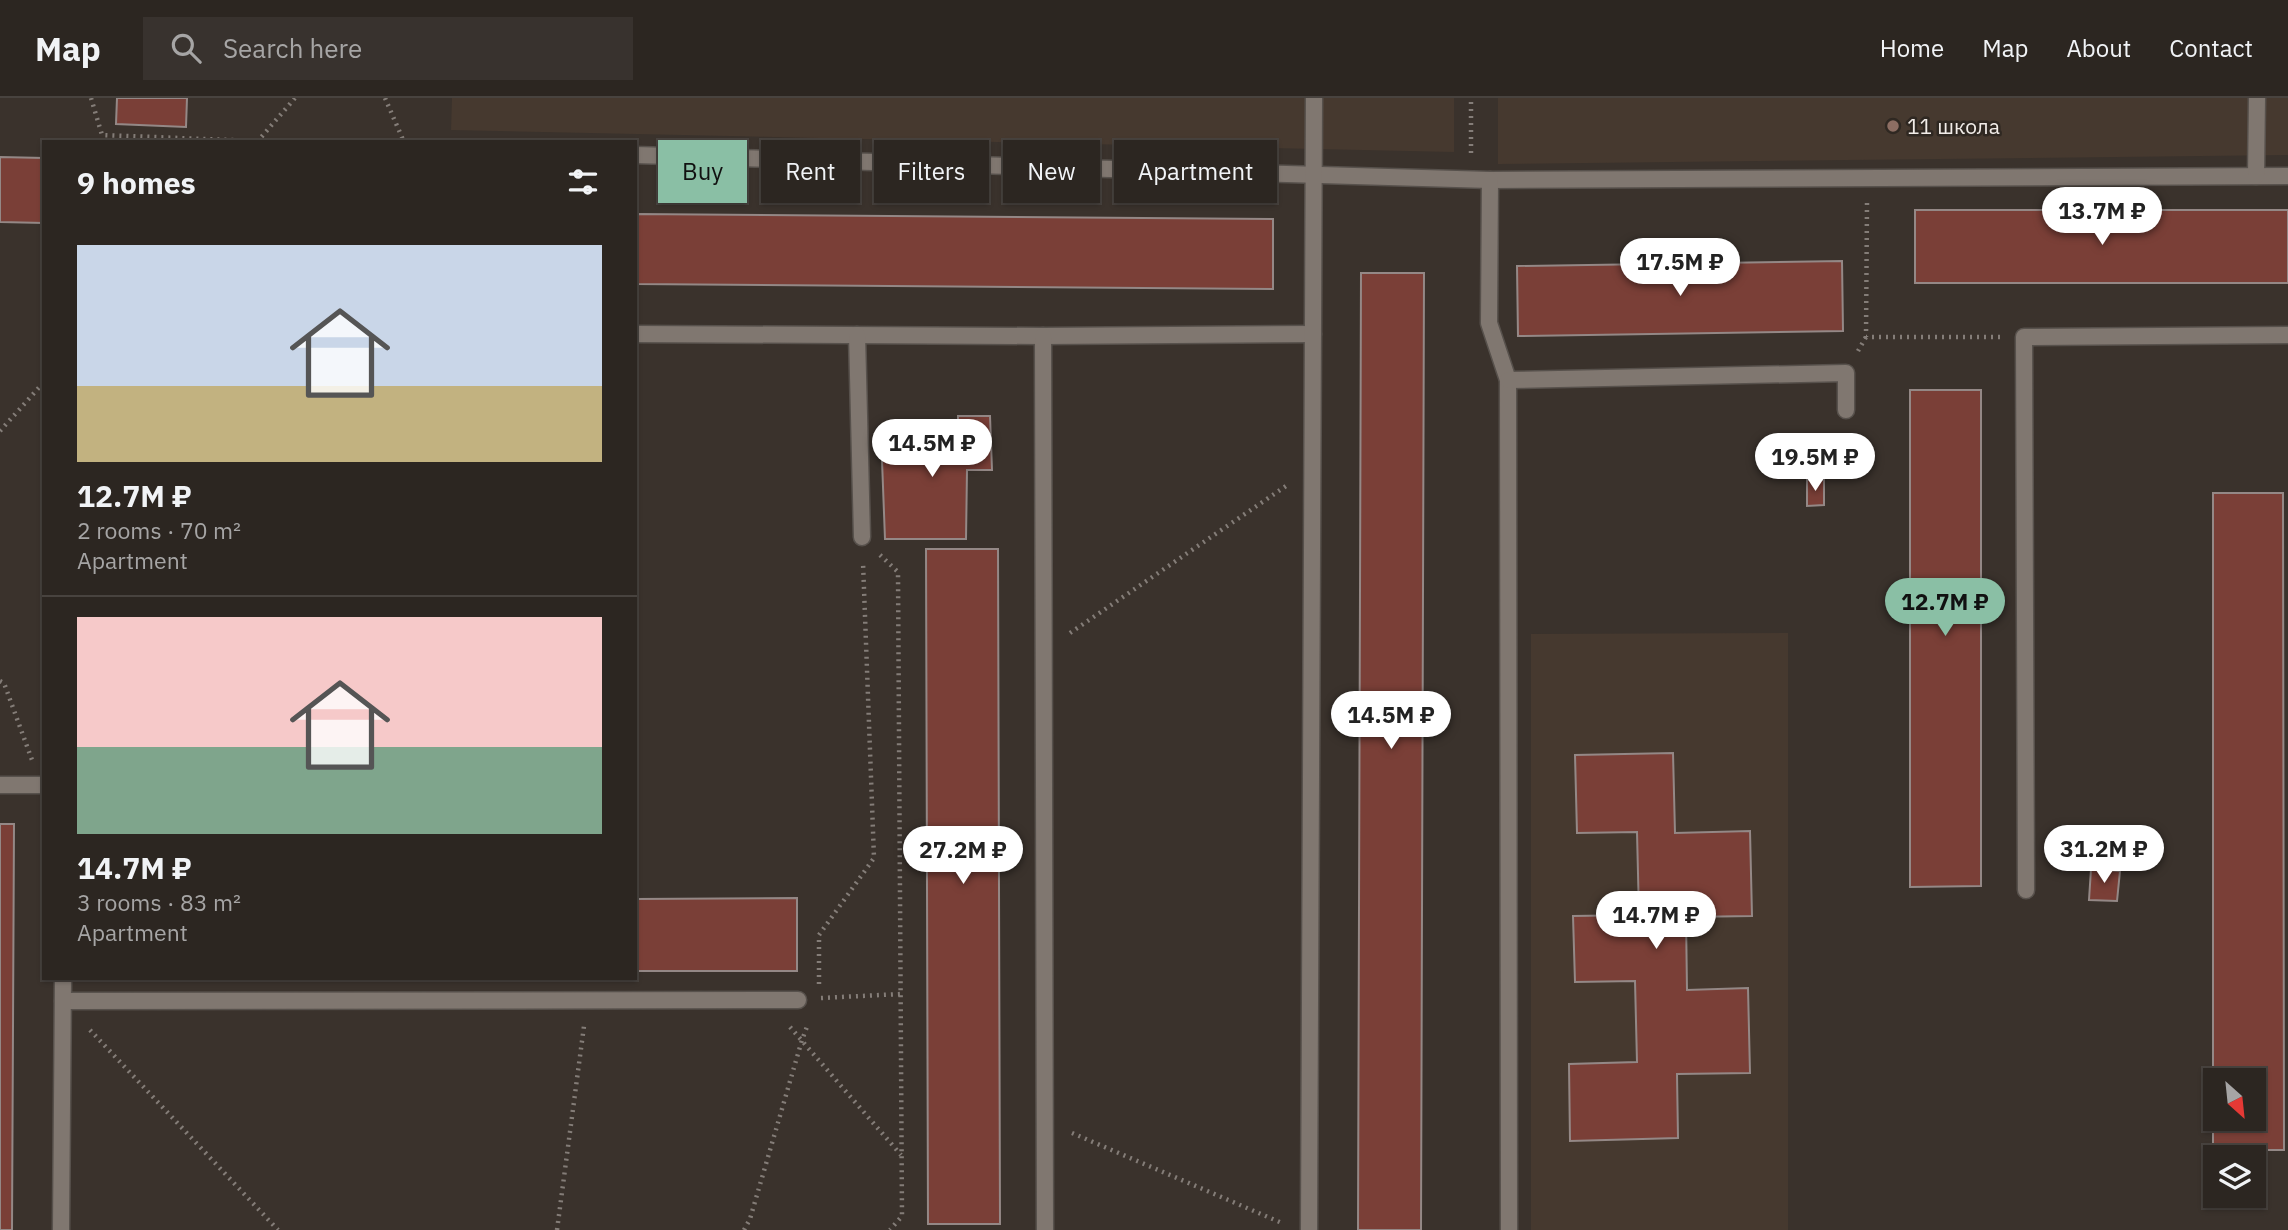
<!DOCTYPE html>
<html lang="en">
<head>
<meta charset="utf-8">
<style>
	body { margin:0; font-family:"IBM Plex Sans",sans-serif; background:#38322e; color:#f1f3f6; height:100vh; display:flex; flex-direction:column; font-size:26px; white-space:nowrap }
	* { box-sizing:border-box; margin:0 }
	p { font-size:23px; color:#a6a5a5 }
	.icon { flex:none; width:38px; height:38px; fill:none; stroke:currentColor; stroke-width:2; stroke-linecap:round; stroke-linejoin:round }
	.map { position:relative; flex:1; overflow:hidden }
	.details { position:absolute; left:42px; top:42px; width:595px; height:840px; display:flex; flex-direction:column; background:#2c2621; border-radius:0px; box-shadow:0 2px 5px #0004,0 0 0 2px #48433f }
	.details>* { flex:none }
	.guide { position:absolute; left:658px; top:42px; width:665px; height:63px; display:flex; gap:14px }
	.needle { width:46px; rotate:153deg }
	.fabs { position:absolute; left:2203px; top:970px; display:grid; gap:14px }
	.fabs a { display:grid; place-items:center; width:63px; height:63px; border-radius:0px; background:#2c2621; box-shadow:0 2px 5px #0004,0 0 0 2px #48433f; font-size:35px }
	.price { position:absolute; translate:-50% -60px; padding:0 16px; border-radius:24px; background:#fff; color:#222; font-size:23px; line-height:46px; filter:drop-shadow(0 2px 4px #0008) }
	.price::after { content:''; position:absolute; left:50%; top:42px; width:21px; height:16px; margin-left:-10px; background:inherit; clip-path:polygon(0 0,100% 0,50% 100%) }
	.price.selected { background:#8abfa5; color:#111 }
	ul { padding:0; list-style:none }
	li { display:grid; align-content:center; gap:14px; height:371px; padding:0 35px }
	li+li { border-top:2px solid #48433f }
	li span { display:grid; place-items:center; height:217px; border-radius:0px; color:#555 }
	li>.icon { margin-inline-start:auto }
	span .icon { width:126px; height:126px; fill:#fffc; stroke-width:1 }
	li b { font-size:30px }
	h2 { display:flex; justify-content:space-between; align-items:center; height:84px; padding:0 35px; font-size:30px }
	.pill { padding:0 24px; border-radius:0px; background:#2c2621; box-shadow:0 2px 5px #0004,0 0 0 2px #48433f; font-size:24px; line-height:63px }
	.pill.selected { background:#8abfa5; color:#111 }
	header { display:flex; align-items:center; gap:42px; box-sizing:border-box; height:98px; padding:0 35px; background:#2c2621; border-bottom:2px solid #48433f }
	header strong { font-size:33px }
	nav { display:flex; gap:38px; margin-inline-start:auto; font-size:24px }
	.search { width:490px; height:63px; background:#38322e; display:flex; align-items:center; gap:18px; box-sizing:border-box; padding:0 24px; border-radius:0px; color:#a6a5a5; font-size:26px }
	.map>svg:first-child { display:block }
	.built { fill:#46392f }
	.building { fill:#7a3f37; stroke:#948886; stroke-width:2; fill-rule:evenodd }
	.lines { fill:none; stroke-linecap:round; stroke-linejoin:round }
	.lane-casing { stroke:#57514c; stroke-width:19 }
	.path { stroke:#847d78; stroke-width:4.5; stroke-dasharray:2 5; stroke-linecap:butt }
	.lane { stroke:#807770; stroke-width:16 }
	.education-dot { fill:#8d6e63; stroke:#2f2822; stroke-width:2.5 }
	.labels { text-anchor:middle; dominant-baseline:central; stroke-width:5; stroke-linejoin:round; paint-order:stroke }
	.poi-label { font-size:21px; fill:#f1ece8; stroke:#2f2822; text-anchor:start }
</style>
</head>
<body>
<header>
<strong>Map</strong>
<div class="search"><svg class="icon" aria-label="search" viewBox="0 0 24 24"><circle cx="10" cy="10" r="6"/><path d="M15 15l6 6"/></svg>Search here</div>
<nav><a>Home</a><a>Map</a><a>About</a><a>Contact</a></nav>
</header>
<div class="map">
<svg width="2288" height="1132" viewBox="0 0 2288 1132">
	<rect width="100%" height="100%" fill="#3a322c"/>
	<g class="built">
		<polygon points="452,0 1454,0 1454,54 451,32"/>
		<polygon points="1498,0 2288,0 2288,57 1498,66"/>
		<polygon points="1788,535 1788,1132 1531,1132 1531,536"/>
	</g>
	<g class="building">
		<polygon points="117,0 187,0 186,29 116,26"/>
		<polygon points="0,59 44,60 44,125 0,124"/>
		<rect x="1915" y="112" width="373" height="73"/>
		<polygon points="635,116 1273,121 1273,191 635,186"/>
		<polygon points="1842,163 1843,233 1518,238 1517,168"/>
		<polygon points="1361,175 1424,175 1421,1132 1358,1132"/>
		<polygon points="1910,292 1981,292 1981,788 1910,789"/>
		<polygon points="958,318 990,318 992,372 967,372 966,441 885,441 881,336 958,333"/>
		<polygon points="1807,382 1824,382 1824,407 1807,408"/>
		<path d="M2213 395H2283L2284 1052H2213ZM2216 982H2254V1020H2216Z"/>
		<polygon points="926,451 998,451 1000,1126 928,1126"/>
		<polygon points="1673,655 1675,735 1750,733 1752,818 1686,819 1687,892 1748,890 1750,975 1677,976 1678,1040 1570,1043 1569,966 1637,964 1635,883 1575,884 1573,818 1639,817 1637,734 1577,735 1575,657"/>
		<polygon points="0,726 14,726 12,1132 0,1132"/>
		<polygon points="2091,771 2120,773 2117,803 2089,802"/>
		<polygon points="797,800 797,873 635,873 635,801"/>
	</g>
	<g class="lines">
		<defs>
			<g id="lane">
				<polyline points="635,57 1490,82 2288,78"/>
				<polyline points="2256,78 2257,0"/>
				<polyline points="1490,82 1489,225 1508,282 1509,1132"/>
				<polyline points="635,236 1043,238 1313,236"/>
				<polyline points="857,237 862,439"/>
				<polyline points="1043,238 1045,1132"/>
				<polyline points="1508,282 1846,275 1846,312"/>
				<polyline points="0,687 44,687"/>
				<polyline points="2026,792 2024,239 2288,237"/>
				<polyline points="63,903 798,902"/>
				<polyline points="61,1132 63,880"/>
				<polyline points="1309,1132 1314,0"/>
			</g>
		</defs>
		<use href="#lane" class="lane-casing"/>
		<g class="path">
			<polyline points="91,0 102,37 282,44"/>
			<polyline points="385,0 404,44"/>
			<polyline points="257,44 295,0"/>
			<polyline points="1471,55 1471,0"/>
			<polyline points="1867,105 1866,239 2000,239"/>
			<polyline points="1858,253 1866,239"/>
			<polyline points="0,333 44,284"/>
			<polyline points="880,457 898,474 902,1118 890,1132"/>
			<polyline points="1070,535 1286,388"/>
			<polyline points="0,583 4,585 32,662"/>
			<polyline points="819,886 819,837 874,760 863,464"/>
			<polyline points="821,900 901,896"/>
			<polyline points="790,929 901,1057"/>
			<polyline points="90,932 278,1132"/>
			<polyline points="1072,1035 1282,1125"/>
			<polyline points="557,1132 584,928"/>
			<polyline points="744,1132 750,1121 802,942 808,926"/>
		</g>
		<use href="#lane" class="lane"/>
	</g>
	<circle class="education-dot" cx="1893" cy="28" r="7"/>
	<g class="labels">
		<g class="poi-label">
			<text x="1907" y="28">11 школа</text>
		</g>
	</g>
</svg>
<div class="fabs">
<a><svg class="needle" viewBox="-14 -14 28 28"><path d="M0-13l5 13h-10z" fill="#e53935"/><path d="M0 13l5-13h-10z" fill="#a6a5a5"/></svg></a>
<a><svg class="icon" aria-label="layers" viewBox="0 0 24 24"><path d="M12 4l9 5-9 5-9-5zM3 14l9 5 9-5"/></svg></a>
</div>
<b class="price" style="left:2102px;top:149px">13.7M ₽</b>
<b class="price" style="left:1680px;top:200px">17.5M ₽</b>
<b class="price" style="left:932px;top:381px">14.5M ₽</b>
<b class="price" style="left:1815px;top:395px">19.5M ₽</b>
<b class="price selected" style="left:1945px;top:540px">12.7M ₽</b>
<b class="price" style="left:1391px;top:653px">14.5M ₽</b>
<b class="price" style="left:2104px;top:787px">31.2M ₽</b>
<b class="price" style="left:963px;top:788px">27.2M ₽</b>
<b class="price" style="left:1656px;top:853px">14.7M ₽</b>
<div class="guide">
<a class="pill selected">Buy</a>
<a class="pill">Rent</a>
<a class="pill">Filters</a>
<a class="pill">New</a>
<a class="pill">Apartment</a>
</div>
<section class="details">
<h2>9 homes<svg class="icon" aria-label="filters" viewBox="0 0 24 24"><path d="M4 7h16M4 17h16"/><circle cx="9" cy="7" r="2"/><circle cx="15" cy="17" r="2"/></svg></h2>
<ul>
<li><span style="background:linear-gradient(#c9d6e8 65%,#c2b280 0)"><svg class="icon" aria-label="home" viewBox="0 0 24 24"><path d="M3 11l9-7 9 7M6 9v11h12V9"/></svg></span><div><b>12.7M ₽</b><p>2 rooms · 70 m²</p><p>Apartment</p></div></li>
<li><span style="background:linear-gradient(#f6c9c9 60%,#7fa58c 0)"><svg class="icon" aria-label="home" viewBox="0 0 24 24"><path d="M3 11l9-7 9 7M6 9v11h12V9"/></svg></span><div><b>14.7M ₽</b><p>3 rooms · 83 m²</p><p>Apartment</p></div></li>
</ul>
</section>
</div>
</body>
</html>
